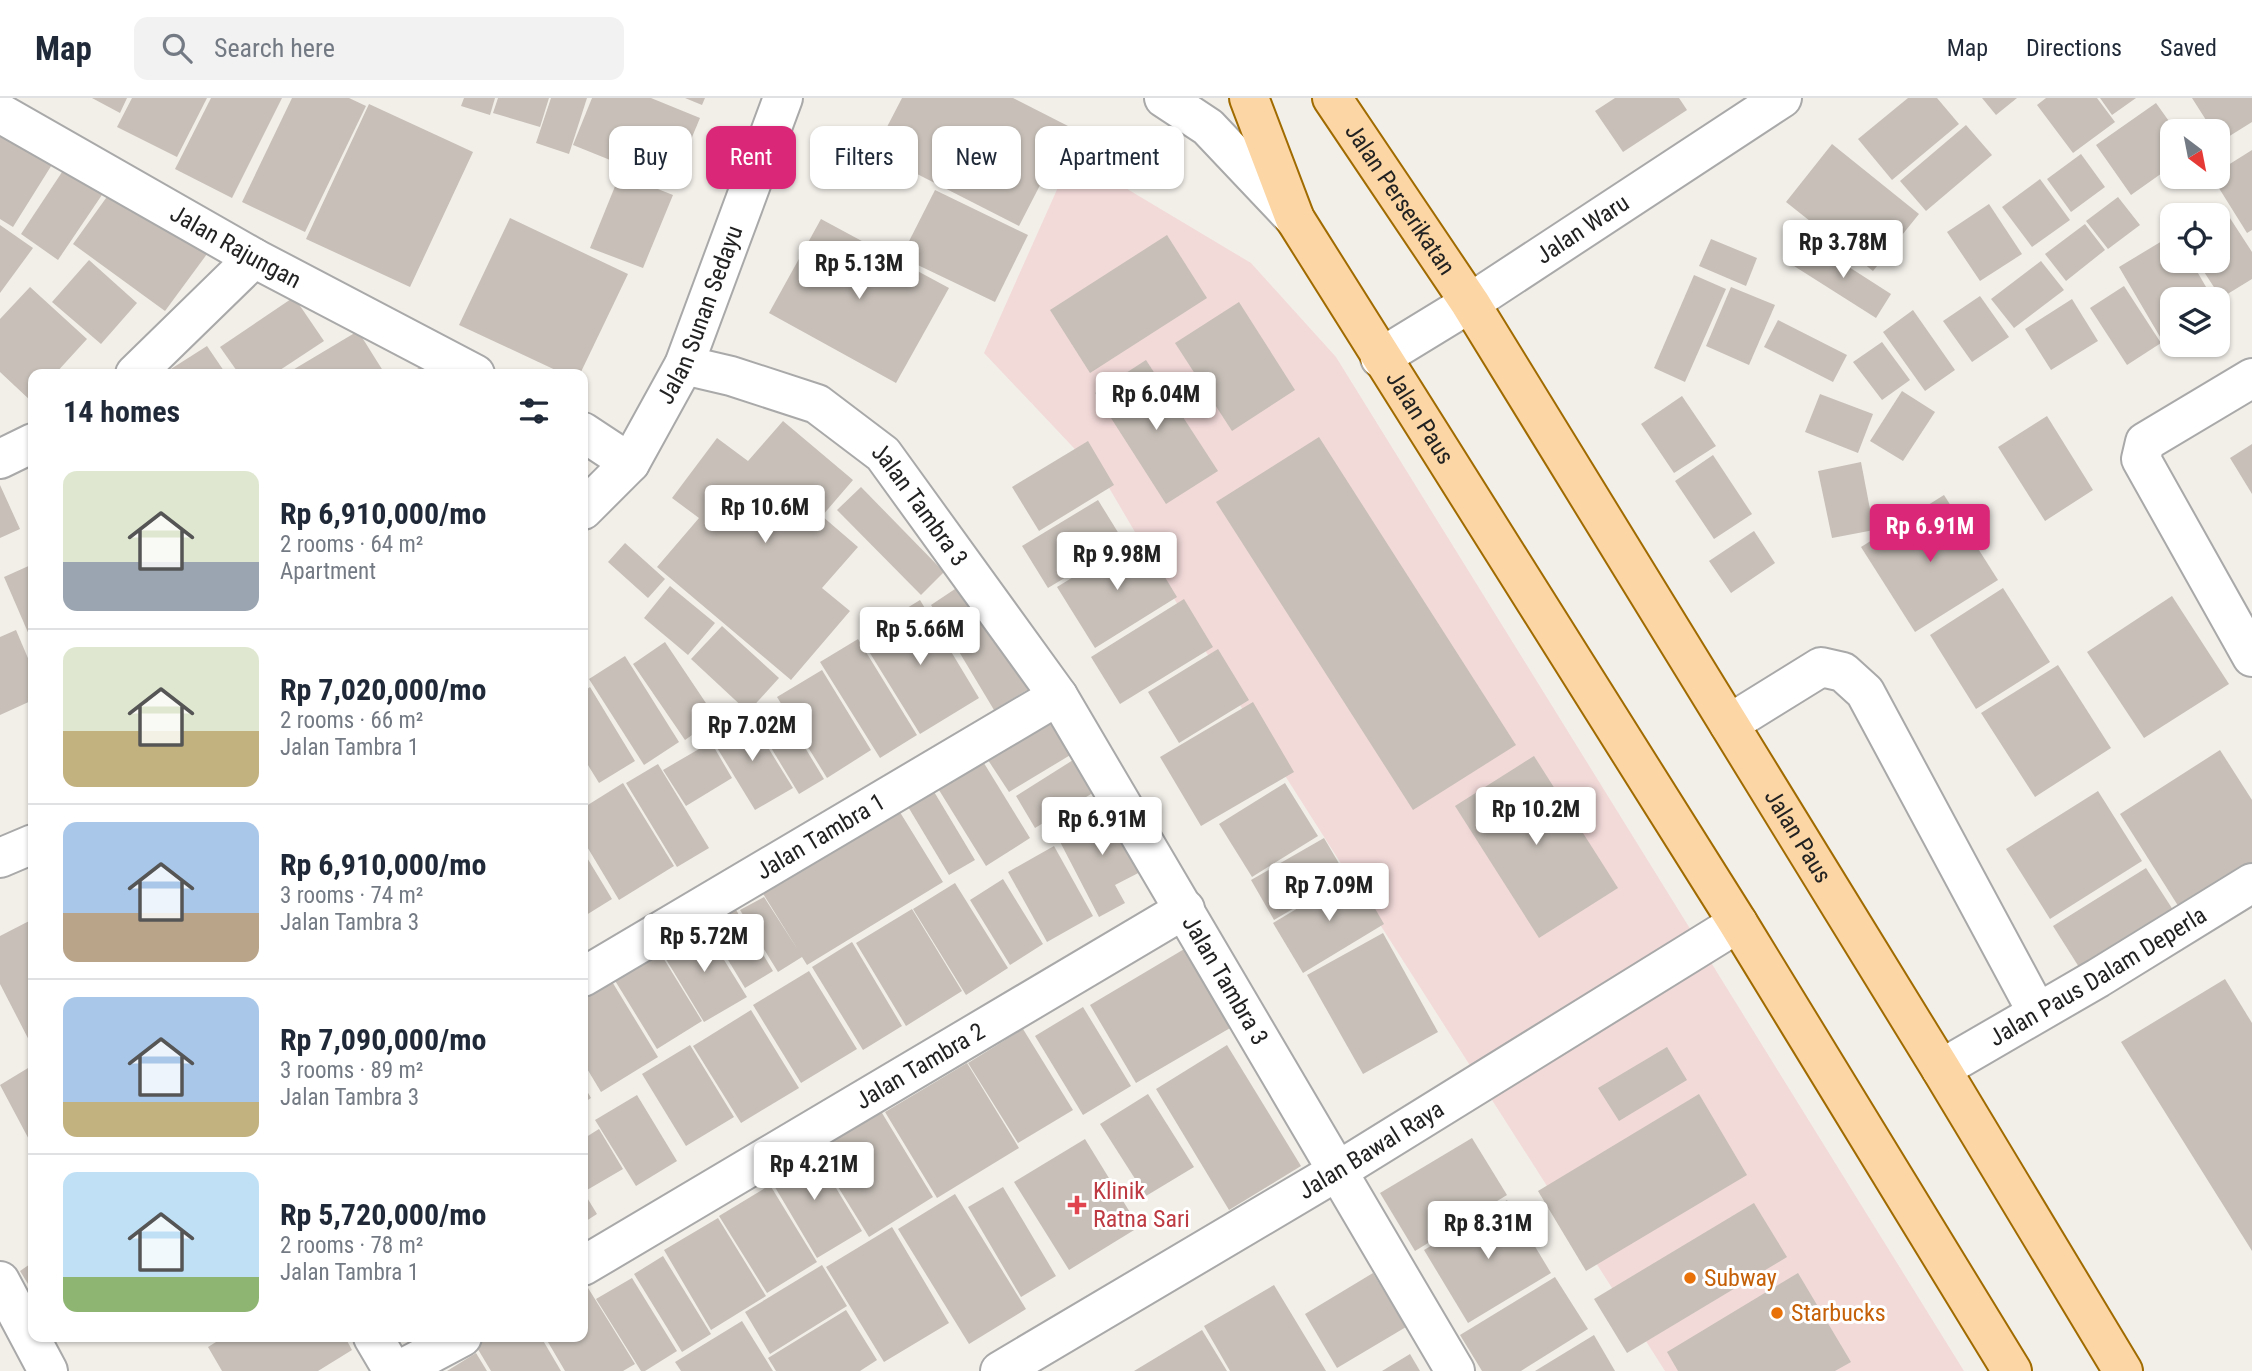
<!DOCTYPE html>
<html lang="en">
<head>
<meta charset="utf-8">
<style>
	body { margin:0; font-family:"Roboto Condensed",sans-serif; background:#f2f2f3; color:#1f2937; height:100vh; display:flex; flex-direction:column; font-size:26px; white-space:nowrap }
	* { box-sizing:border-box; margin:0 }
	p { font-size:23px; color:#747a83 }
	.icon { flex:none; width:38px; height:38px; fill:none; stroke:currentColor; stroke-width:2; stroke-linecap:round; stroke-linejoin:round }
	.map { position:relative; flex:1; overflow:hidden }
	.sheet { position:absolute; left:28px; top:271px; width:560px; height:973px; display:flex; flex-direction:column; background:#fff; border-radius:14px; box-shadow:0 2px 5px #0004 }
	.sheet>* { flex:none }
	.banner { position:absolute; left:609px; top:28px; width:665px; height:63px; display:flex; gap:14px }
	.needle { width:46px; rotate:148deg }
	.controls { position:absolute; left:2160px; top:21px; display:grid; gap:14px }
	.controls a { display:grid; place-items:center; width:70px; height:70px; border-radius:14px; background:#fff; box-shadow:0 2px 5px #0004; font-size:35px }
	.price { position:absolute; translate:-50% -60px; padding:0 16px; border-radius:7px; background:#fff; color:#222; font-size:23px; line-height:46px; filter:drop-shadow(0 2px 4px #0008) }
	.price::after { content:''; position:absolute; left:50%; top:42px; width:21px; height:16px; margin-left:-10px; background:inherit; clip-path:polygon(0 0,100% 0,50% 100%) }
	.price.on { background:#db2777; color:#fff }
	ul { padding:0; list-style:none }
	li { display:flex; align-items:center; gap:21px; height:175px; padding:0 35px }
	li+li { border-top:2px solid #e0e1e3 }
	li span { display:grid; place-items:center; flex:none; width:196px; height:140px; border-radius:14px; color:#555 }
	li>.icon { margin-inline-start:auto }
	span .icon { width:84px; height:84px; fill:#fffc; stroke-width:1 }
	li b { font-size:30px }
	h2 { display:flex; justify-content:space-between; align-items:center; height:84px; padding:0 35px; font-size:30px }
	.tag { padding:0 24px; border-radius:14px; background:#fff; box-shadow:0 2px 5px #0004; font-size:24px; line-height:63px }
	.tag.on { background:#db2777; color:#fff }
	header { display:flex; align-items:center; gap:42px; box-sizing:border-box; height:98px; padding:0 35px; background:#fff; border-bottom:2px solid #e0e1e3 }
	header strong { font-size:33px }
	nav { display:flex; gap:38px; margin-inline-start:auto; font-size:24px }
	.search { width:490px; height:63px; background:#f2f2f3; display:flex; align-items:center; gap:18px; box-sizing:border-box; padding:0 24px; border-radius:14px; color:#747a83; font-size:26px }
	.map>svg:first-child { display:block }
	.commercial { fill:#f2dad9 }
	.building { fill:#c7bfb8 }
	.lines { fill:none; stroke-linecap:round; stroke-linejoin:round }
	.minor-casing { stroke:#a9a9a9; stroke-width:42 }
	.major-casing { stroke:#a06b00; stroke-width:42 }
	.minor { stroke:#fff; stroke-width:38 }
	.major { stroke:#fcd6a4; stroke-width:38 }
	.health-dot { fill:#e0444e; stroke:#fff; stroke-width:2.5 }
	.food-dot { fill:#e8710a; stroke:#fff; stroke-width:2.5 }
	.labels { text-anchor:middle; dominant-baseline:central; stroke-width:6; stroke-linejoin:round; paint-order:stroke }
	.street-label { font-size:24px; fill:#222; stroke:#fff }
	.health-label { font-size:24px; fill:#be3a42; stroke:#fff; text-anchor:start }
	.food-label { font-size:24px; fill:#c56008; stroke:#fff; text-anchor:start }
</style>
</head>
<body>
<header>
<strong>Map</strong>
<div class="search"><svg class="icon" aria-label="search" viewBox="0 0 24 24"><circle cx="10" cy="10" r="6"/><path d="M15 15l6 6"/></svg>Search here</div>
<nav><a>Map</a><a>Directions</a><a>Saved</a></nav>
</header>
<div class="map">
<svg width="2252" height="1273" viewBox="0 0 2252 1273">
	<rect width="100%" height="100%" fill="#f2efe9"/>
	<polygon class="commercial" points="1072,58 1251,165 1336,259 1964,1273 1665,1273 1199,543 1105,383 984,255"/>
	<g class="building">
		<polygon points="92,0 127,0 120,15"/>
		<polygon points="132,0 207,0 177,59 117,29"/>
		<polygon points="211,0 282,0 232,100 175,71"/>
		<polygon points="292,0 349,0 366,8 305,134 242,104"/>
		<polygon points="464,0 495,0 490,17 461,8"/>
		<polygon points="498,0 549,0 540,29 493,15"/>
		<polygon points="551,0 587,0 569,56 536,45"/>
		<polygon points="592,0 651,0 700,20 672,87 573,47"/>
		<polygon points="685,0 705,0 702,7"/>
		<polygon points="902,0 1013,0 1070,29 1019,128 874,54"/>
		<polygon points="1615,0 1679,0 1687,12 1623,54 1595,13"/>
		<polygon points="1908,0 1937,0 1959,26 1892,82 1858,41"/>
		<polygon points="1982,0 2017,0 1996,17"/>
		<polygon points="2046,0 2097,0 2115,24 2073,55 2037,7"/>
		<polygon points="2100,0 2136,0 2112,17"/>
		<polygon points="2192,0 2252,0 2252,24 2220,44 2217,33 2213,33"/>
		<polygon points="2156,5 2176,33 2172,33 2172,68 2131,97 2096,47"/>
		<polygon points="369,6 473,54 410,189 306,141"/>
		<polygon points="1966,27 1992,57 1926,113 1900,83"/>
		<polygon points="0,32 53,65 13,129 0,121"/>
		<polygon points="1832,46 1919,116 1873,173 1786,104"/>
		<polygon points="2252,52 2252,132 2247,135 2212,79 2217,79 2217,74"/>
		<polygon points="2081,56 2105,89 2071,114 2047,81"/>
		<polygon points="72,59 110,85 58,162 21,136"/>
		<polygon points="620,76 673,97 643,170 590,150"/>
		<polygon points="2040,81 2070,122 2032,149 2002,109"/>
		<polygon points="114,89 207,156 165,213 73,146"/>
		<polygon points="935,92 1028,137 995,204 901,159"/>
		<polygon points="2118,99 2140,127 2108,151 2086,123"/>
		<polygon points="1989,106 2022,156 1980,183 1947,134"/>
		<polygon points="2226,114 2252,154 2252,181 2221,200 2197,163 2217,163 2217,119"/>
		<polygon points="510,120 628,176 580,276 564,276 459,227"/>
		<polygon points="821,121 949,190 896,285 769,215"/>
		<polygon points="2085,126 2105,152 2066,183 2045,156"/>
		<polygon points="0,127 33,150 0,195"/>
		<polygon points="1167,137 1207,200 1090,275 1050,212"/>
		<polygon points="2172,137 2172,163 2191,163 2213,201 2172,201 2172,245 2166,249 2119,169"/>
		<polygon points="1711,141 1757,160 1746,188 1699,168"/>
		<polygon points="1810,144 1891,196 1876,220 1794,168"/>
		<polygon points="89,162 137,205 101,246 52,204"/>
		<polygon points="2041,163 2064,192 2014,230 1991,201"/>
		<polygon points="1694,177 1726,191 1685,284 1654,270"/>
		<polygon points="2124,188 2161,245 2127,267 2090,210"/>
		<polygon points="30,189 87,241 55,276 33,276 33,301 31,303 0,274 0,221"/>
		<polygon points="1731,189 1775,207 1749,267 1706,248"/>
		<polygon points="1980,198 2009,239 1972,264 1943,223"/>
		<polygon points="294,199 324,243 274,276 239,276 220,249"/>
		<polygon points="2072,201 2098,243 2051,272 2025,231"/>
		<polygon points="1239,204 1295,292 1232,333 1175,245"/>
		<polygon points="1913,212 1955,272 1925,293 1883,234"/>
		<polygon points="1778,222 1847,257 1833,284 1764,249"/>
		<polygon points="358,233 385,276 286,276"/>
		<polygon points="1882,244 1910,282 1882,302 1853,264"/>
		<polygon points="207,248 226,276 163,276"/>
		<polygon points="435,261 458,276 408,276"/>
		<polygon points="1146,262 1218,373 1166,406 1095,295"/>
		<polygon points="1902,293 1935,314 1903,363 1870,343"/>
		<polygon points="1820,296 1873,316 1858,355 1805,334"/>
		<polygon points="1682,298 1716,348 1674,375 1641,326"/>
		<polygon points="2047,318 2093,392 2045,423 1998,349"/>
		<polygon points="783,323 853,382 822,418 858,449 822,490 850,513 791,582 657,469 699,420 672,400 717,340 748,363"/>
		<polygon points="1319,339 1516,647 1413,712 1216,404"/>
		<polygon points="1088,343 1114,387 1039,433 1012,389"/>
		<polygon points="2252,346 2252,396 2230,360"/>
		<polygon points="1713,357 1752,416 1714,441 1675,383"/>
		<polygon points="1861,364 1874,432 1832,440 1818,373"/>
		<polygon points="0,387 20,431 0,440"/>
		<polygon points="861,389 944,474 921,497 837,412"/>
		<polygon points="1944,397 1998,482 1915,534 1861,449"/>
		<polygon points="1098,402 1124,444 1048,490 1022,448"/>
		<polygon points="1754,433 1775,465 1731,495 1709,463"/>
		<polygon points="1140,438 1177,499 1095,550 1057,489"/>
		<polygon points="625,445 665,481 648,500 608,464"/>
		<polygon points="33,466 33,546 4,479"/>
		<polygon points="967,483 1032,589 994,612 931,507"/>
		<polygon points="670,488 715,525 688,557 644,520"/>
		<polygon points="2003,490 2050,564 1976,611 1930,537"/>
		<polygon points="2172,498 2229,586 2144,640 2087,554"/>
		<polygon points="1184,501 1213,549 1120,606 1091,559"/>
		<polygon points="920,502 979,600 920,636 860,539"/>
		<polygon points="722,528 779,580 748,614 691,561"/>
		<polygon points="16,532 33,572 33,602 0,617 0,539"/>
		<polygon points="858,541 917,637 880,660 820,564"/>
		<polygon points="665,544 716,620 685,642 633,566"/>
		<polygon points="1218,551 1249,602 1179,645 1148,594"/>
		<polygon points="625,558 679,644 644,667 589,581"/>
		<polygon points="2058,567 2111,650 2035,699 1981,615"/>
		<polygon points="822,572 871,652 827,680 777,599"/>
		<polygon points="590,589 635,663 599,685 583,659 583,594"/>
		<polygon points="1253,604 1294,674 1201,728 1160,659"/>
		<polygon points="778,605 824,681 799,696 753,620"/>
		<polygon points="748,617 793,690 755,712 711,640"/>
		<polygon points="1049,620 1072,656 1009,694 986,659"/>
		<polygon points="711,644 732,680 686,708 663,672"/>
		<polygon points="2220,652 2252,702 2252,771 2182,814 2120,716"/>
		<polygon points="979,657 1030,740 986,768 934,684"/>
		<polygon points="1081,657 1101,690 1035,730 1016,698"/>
		<polygon points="1534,658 1618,790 1539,840 1455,708"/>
		<polygon points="658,666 709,750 677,769 626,685"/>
		<polygon points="623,685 674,768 619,802 583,742 583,710"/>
		<polygon points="1285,685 1318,738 1252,779 1219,726"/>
		<polygon points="930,687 975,762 949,777 904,702"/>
		<polygon points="2098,693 2142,763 2050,821 2006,751"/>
		<polygon points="1114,706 1148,770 1115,787 1125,805 1099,819 1056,736"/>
		<polygon points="898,711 943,784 807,867 802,859 778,874 740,812 764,799 798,852 762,794"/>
		<polygon points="1324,740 1347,779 1274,822 1251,782"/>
		<polygon points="1054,748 1093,818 1047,844 1008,774"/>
		<polygon points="583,753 612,801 583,819"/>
		<polygon points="2146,770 2177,818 2084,877 2053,828"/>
		<polygon points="1355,776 1384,826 1303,875 1273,825"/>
		<polygon points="1003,781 1043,846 1010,867 970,802"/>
		<polygon points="955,785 1008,870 966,897 913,811"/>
		<polygon points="730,802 773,873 745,890 702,819"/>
		<polygon points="912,811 962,893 906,928 856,845"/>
		<polygon points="33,821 33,950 0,886 0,838"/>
		<polygon points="703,828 747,899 704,924 661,853"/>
		<polygon points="1383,835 1438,934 1363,976 1307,877"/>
		<polygon points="852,844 902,928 863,952 812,869"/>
		<polygon points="1191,847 1237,926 1136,985 1090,907"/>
		<polygon points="659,853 702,923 657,951 614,881"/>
		<polygon points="809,873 857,951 801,985 753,907"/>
		<polygon points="608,877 658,959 601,994 583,964 583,892"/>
		<polygon points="2225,881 2252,925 2252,1153 2121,944"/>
		<polygon points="1083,909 1131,988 1083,1017 1035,938"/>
		<polygon points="751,912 799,990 741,1025 693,948"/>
		<polygon points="1023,931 1073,1012 1018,1045 968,965"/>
		<polygon points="690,947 734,1019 686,1048 642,976"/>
		<polygon points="1227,947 1301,1068 1229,1112 1156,991"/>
		<polygon points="1667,949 1687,982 1619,1023 1598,990"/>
		<polygon points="967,965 1019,1050 937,1100 885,1014"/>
		<polygon points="33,967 33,1049 0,987"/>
		<polygon points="583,986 591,1000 583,1005"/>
		<polygon points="1148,996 1194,1069 1146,1098 1100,1026"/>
		<polygon points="1699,996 1747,1077 1586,1173 1538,1093"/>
		<polygon points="637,997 677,1063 636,1088 595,1022"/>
		<polygon points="879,1010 933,1099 869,1139 814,1050"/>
		<polygon points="599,1031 623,1071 587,1092 583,1086 583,1041"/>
		<polygon points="1472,1040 1507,1097 1415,1153 1380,1095"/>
		<polygon points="1085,1041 1139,1129 1069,1172 1014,1084"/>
		<polygon points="810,1047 862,1133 817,1160 766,1074"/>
		<polygon points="770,1087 817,1164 767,1195 719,1118"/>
		<polygon points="1003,1089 1056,1178 1021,1199 968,1109"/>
		<polygon points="583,1093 597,1116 583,1125"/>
		<polygon points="955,1096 1026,1211 969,1246 898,1131"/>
		<polygon points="1507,1102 1551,1175 1468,1225 1424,1152"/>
		<polygon points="1754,1105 1787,1159 1627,1255 1594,1201"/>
		<polygon points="718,1120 766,1198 711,1232 664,1152"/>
		<polygon points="892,1129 949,1225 884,1264 826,1169"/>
		<polygon points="663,1158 711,1236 682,1254 634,1176"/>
		<polygon points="33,1164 33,1194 20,1173"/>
		<polygon points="822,1167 847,1208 770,1256 745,1214"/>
		<polygon points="1373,1175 1406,1229 1337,1270 1305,1216"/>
		<polygon points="1798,1175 1851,1264 1835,1273 1678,1273 1667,1254"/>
		<polygon points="1555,1179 1588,1231 1521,1273 1482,1273 1460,1237"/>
		<polygon points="632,1180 677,1253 645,1273 641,1273 596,1201"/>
		<polygon points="585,1185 635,1266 623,1273 565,1273 545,1239 583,1239 583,1187"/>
		<polygon points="1274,1187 1326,1273 1230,1273 1204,1228"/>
		<polygon points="846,1212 877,1262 860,1273 776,1273 768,1260"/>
		<polygon points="742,1223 773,1273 681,1273 675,1264"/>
		<polygon points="1202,1232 1227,1273 1134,1273"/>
		<polygon points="1594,1237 1615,1273 1535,1273"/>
		<polygon points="224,1239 345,1239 352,1252 318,1273 222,1273 208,1249"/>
		<polygon points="490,1239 541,1239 561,1273 491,1273 476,1248"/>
		<polygon points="476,1255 487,1273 447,1273"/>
		<polygon points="1410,1256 1420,1273 1382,1273"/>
	</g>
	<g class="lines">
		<defs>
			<g id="minor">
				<polyline points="1164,0 1208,29 1295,121"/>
				<path id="s1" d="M0 15 254 160 475 276"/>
				<path id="s2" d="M1380 260 1470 205 1782 0"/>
				<path id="s3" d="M684 267 731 278 817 306 883 356 1058 598 1455 1273"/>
				<polyline points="135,276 254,160"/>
				<polyline points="2252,280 2145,344 2141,361 2252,559"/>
				<polyline points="583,334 630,365"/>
				<polyline points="0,361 33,345"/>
				<path id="s4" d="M583 412 630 365 684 267 783 0"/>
				<polyline points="1729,626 1821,569 1843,574 1865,594 2037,914"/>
				<polyline points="0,760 33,746"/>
				<path id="s5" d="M583 879 1058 598"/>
				<path id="s6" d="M1941 971 2098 880 2252 785"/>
				<path id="s7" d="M583 1168 1185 811"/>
				<polyline points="0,1183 48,1273"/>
				<polyline points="373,1239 393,1273"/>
				<polyline points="398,1273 462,1239"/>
				<path id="s8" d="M1000 1273 1336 1074 1738 825"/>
			</g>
			<g id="major">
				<path id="s9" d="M1249 0 1295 121 1738 825 2012 1273"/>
				<path id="s10" d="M1332 0 1470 205 1941 971 2123 1273"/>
			</g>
		</defs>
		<use href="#minor" class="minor-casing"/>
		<use href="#major" class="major-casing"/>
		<use href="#minor" class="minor"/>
		<use href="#major" class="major"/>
	</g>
	<path class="health-dot" d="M1073.5 1096.5h7v7h7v7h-7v7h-7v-7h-7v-7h7z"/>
	<g class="food-dot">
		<circle cx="1690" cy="1180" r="7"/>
		<circle cx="1777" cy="1215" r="7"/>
	</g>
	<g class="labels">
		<g class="street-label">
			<text stroke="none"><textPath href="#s10" startOffset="122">Jalan Perserikatan</textPath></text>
			<text stroke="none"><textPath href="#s2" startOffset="240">Jalan Waru</textPath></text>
			<text stroke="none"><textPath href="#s1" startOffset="271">Jalan Rajungan</textPath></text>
			<text stroke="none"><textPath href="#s4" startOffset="231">Jalan Sunan Sedayu</textPath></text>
			<text stroke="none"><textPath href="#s9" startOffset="364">Jalan Paus</textPath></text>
			<text stroke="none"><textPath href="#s3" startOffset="284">Jalan Tambra 3</textPath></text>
			<text stroke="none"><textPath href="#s10" startOffset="873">Jalan Paus</textPath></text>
			<text stroke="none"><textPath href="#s5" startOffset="276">Jalan Tambra 1</textPath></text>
			<text stroke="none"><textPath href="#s6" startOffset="182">Jalan Paus Dalam Deperla</textPath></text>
			<text stroke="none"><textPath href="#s3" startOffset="850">Jalan Tambra 3</textPath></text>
			<text stroke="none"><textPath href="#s7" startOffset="392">Jalan Tambra 2</textPath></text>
			<text stroke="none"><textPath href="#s8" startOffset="432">Jalan Bawal Raya</textPath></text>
		</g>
		<g class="health-label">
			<text x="1093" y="1093">Klinik<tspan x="1093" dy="28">Ratna Sari</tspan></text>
		</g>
		<g class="food-label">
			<text x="1704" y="1180">Subway</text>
			<text x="1791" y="1215">Starbucks</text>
		</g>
	</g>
</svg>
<div class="controls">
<a><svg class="needle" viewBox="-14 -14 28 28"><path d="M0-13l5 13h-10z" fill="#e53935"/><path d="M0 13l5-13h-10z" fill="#747a83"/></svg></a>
<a><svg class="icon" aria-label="locate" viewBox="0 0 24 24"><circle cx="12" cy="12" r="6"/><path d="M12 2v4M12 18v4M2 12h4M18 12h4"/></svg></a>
<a><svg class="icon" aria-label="layers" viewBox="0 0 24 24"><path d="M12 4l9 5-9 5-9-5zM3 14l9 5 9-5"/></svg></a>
</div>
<b class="price" style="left:1843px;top:182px">Rp 3.78M</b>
<b class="price" style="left:859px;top:203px">Rp 5.13M</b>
<b class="price" style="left:1156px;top:334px">Rp 6.04M</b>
<b class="price" style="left:765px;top:447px">Rp 10.6M</b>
<b class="price on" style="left:1930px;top:466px">Rp 6.91M</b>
<b class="price" style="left:1117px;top:494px">Rp 9.98M</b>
<b class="price" style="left:920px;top:569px">Rp 5.66M</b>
<b class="price" style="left:752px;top:665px">Rp 7.02M</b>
<b class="price" style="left:1536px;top:749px">Rp 10.2M</b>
<b class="price" style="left:1102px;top:759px">Rp 6.91M</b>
<b class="price" style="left:1329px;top:825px">Rp 7.09M</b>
<b class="price" style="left:704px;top:876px">Rp 5.72M</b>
<b class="price" style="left:814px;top:1104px">Rp 4.21M</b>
<b class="price" style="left:1488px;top:1163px">Rp 8.31M</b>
<div class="banner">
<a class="tag">Buy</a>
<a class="tag on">Rent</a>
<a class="tag">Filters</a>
<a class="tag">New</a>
<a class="tag">Apartment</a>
</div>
<section class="sheet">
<h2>14 homes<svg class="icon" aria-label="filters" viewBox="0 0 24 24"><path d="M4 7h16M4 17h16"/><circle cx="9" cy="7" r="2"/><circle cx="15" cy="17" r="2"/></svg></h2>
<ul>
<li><span style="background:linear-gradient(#dfe7d0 65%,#9aa5b1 0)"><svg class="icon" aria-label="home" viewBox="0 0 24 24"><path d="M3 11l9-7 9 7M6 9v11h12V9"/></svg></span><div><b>Rp 6,910,000/mo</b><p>2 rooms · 64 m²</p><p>Apartment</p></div></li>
<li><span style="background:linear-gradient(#dfe7d0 60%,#c2b280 0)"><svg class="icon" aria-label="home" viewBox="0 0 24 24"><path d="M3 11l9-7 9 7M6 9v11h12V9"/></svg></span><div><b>Rp 7,020,000/mo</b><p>2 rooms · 66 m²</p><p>Jalan Tambra 1</p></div></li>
<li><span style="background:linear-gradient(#a9c7e8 65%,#b9a48a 0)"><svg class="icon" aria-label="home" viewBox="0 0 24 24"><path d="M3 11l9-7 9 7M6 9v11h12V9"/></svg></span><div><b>Rp 6,910,000/mo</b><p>3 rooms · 74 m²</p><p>Jalan Tambra 3</p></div></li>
<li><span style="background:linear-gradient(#a9c7e8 75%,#c2b280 0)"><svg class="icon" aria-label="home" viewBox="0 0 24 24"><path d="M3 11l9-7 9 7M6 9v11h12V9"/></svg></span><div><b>Rp 7,090,000/mo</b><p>3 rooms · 89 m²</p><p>Jalan Tambra 3</p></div></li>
<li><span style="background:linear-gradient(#bfe0f5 75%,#8fb573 0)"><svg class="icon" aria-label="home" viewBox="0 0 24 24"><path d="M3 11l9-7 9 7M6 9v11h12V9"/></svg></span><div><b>Rp 5,720,000/mo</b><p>2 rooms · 78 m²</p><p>Jalan Tambra 1</p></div></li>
</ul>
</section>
</div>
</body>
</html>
